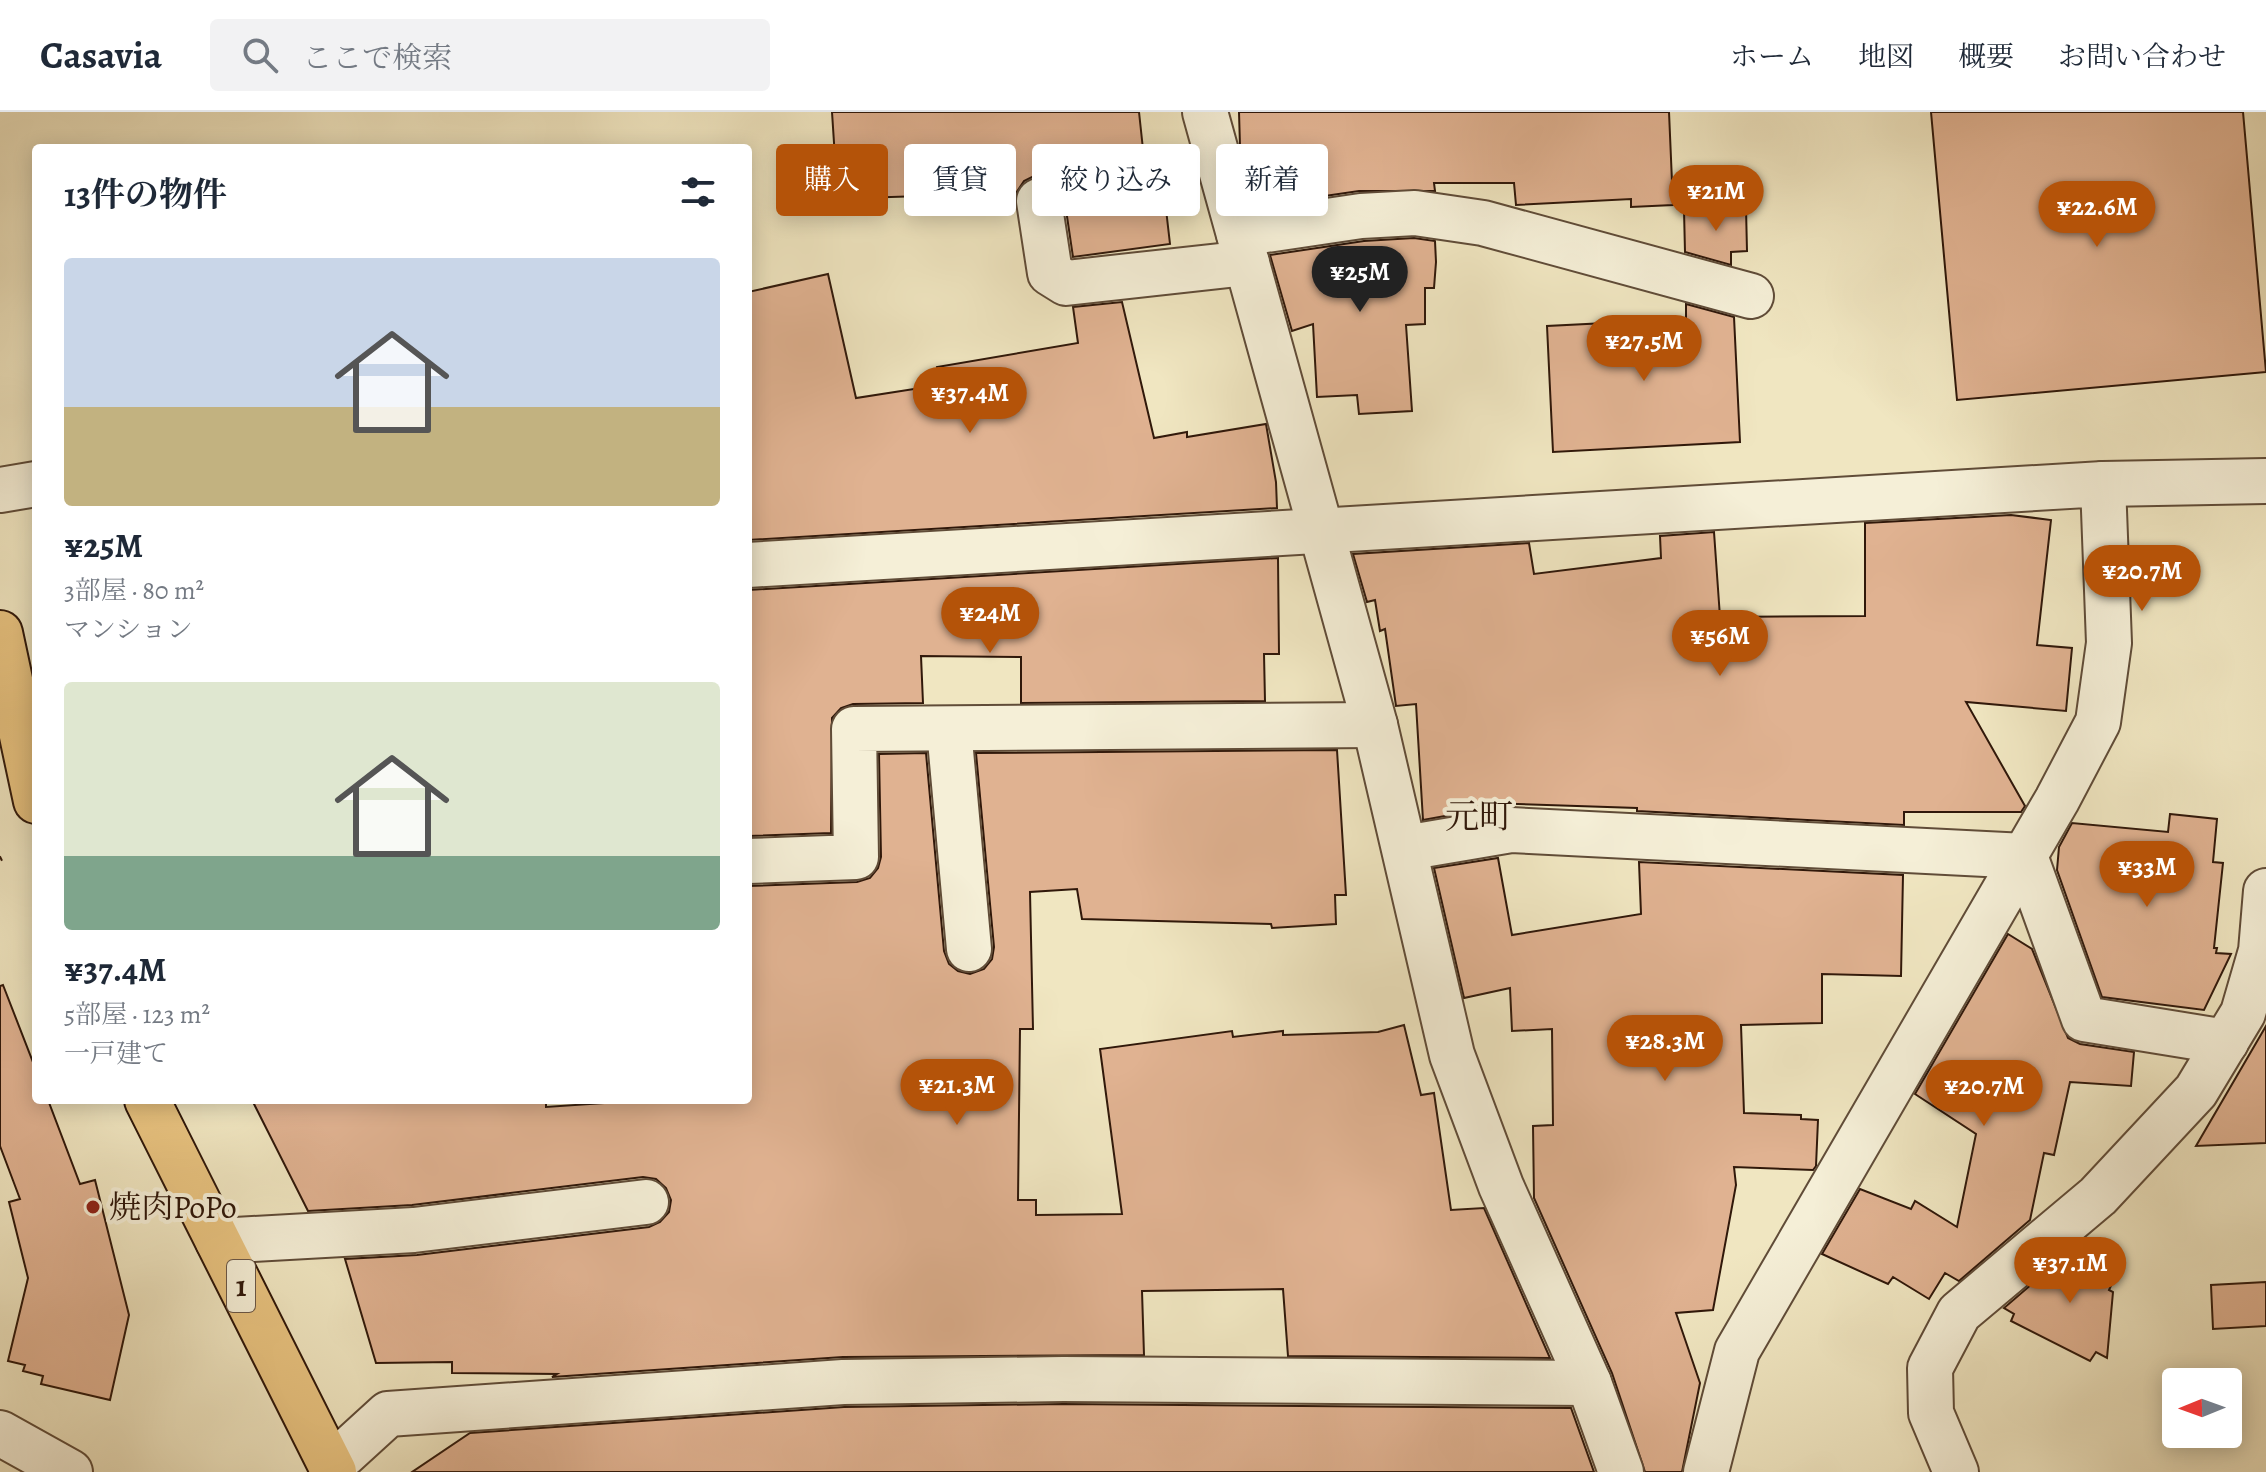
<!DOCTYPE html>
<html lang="ja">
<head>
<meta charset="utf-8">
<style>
	body { margin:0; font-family:Alegreya,"Noto Serif JP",serif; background:#f2f2f3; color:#1f2937; height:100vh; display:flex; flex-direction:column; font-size:30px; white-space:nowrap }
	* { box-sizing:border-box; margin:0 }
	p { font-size:26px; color:#747a83 }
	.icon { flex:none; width:44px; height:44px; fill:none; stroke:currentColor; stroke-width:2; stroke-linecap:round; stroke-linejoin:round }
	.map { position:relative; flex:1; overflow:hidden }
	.drawer { position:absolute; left:32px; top:32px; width:720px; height:960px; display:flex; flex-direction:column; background:#fff; border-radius:8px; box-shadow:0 4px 20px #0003 }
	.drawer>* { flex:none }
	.guide { position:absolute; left:776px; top:32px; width:760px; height:72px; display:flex; gap:16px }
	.needle { width:52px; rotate:269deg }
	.tools { position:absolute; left:2162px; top:1256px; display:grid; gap:16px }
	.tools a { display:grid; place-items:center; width:80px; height:80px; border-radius:8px; background:#fff; box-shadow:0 4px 20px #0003; font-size:40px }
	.price { position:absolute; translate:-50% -68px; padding:0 18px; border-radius:28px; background:#b45309; color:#fff; font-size:26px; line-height:52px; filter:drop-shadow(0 2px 4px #0008) }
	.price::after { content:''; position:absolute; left:50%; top:48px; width:24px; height:18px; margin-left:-12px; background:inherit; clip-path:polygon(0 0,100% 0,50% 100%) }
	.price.current { background:#222; color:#fff }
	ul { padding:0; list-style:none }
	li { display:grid; align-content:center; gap:16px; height:424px; padding:0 32px }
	li span { display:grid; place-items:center; height:248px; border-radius:8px; color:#555 }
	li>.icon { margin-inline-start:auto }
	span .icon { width:144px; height:144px; fill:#fffc; stroke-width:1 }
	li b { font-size:34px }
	h2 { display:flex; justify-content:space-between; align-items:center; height:96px; padding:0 32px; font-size:34px }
	.tag { padding:0 28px; border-radius:8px; background:#fff; box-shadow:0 4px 20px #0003; font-size:28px; line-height:72px }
	.tag.current { background:#b45309; color:#fff }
	header { display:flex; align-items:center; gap:48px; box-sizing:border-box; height:112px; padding:0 40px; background:#fff; border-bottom:2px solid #e0e1e3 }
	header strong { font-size:38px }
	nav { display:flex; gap:44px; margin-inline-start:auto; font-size:28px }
	.search { width:560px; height:72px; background:#f2f2f3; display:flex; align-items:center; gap:20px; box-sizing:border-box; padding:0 28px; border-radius:8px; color:#747a83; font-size:30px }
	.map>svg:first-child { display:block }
	.building { fill:#e0b291; stroke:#30180a; stroke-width:2 }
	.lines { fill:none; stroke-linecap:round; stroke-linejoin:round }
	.minor-casing { stroke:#604c38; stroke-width:48 }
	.highway-casing { stroke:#30180a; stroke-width:48 }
	.path { stroke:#30180a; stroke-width:5; stroke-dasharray:2 4; stroke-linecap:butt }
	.minor { stroke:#f5efd7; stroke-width:44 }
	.highway { stroke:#e8c380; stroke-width:44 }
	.poi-dot { fill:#8f2418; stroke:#f5efd7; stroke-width:3 }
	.labels { text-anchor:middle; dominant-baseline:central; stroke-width:8; stroke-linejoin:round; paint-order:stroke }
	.shield { fill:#f5efd7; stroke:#6b5848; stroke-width:2 }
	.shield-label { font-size:30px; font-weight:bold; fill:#30180a }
	.poi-label { font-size:32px; fill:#30180a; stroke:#f5efd7; text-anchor:start }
	.neighbourhood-label { font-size:34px; fill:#30180a; stroke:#f5efd7 }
</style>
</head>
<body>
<header>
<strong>Casavia</strong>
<div class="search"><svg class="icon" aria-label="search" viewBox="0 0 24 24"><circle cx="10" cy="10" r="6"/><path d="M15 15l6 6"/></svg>ここで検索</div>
<nav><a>ホーム</a><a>地図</a><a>概要</a><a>お問い合わせ</a></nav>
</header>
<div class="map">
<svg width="2266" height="1360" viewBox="0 0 2266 1360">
	<rect width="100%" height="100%" fill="#f0e6c1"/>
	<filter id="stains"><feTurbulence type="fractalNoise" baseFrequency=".0025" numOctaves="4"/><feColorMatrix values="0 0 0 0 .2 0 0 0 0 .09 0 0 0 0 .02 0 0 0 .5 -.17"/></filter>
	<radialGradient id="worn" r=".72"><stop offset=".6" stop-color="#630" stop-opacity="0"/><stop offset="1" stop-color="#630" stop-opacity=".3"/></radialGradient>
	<g class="building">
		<polygon points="832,0 1139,0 1145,56 1161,54 1170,132 1073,145 1064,84 1058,73 1047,66 1034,64 1024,69 1016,81 860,86 859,45 835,46"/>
		<polygon points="1239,0 1669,0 1673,93 1631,95 1631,87 1516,93 1514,71 1434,71 1435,79 1359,79 1257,94 1240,34"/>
		<polygon points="1931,0 2243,0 2266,260 1957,288"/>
		<polygon points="1746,96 1747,139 1731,140 1731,153 1685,140 1684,98"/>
		<polygon points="1414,126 1435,129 1436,150 1434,176 1425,176 1425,212 1406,213 1412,299 1359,302 1357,283 1317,285 1313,212 1292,219 1270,143 1364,129"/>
		<polygon points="828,162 856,286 940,273 937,255 1078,231 1073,195 1122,190 1154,326 1187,320 1187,325 1266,312 1276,370 1277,396 748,428 748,180"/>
		<polygon points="1686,192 1734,205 1740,330 1553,340 1547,214 1686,207"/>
		<polygon points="2011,403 2051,408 2037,533 2072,536 2066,599 1966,590 2025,694 2021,700 1904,700 1904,713 1637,699 1637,696 1488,691 1489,696 1423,708 1416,592 1396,594 1385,517 1380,519 1375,488 1367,490 1353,442 1529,431 1534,462 1661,446 1660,424 1714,420 1720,505 1865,504 1865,411"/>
		<polygon points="1278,446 1279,542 1264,542 1265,589 1021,591 1021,545 921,544 923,591 853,592 841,596 832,606 831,721 748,724 748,478"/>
		<polygon points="1337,638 1346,783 1335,783 1336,812 1272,816 1271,812 1082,807 1077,777 1030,780 1033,917 1020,917 1018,1088 1036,1088 1036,1103 1122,1102 1100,937 1232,919 1233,925 1283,919 1283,923 1378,920 1404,913 1421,983 1434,981 1451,1098 1484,1096 1550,1246 1288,1244 1283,1177 1142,1179 1144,1243 843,1245 552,1265 557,1262 452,1261 452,1250 376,1251 345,1147 417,1143 649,1115 660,1110 669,1100 671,1088 666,1076 656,1067 643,1065 412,1093 308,1099 252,988 546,988 546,995 649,988 748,988 748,774 857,770 870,766 878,756 881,745 879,642 926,641 944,839 949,852 958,859 970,862 984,857 992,847 994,835 976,641"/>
		<polygon points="2170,702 2217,707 2213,750 2223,751 2214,836 2217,836 2216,841 2231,842 2204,898 2102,885 2057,758 2059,735 2072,711 2168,720"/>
		<polygon points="1498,746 1512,823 1641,802 1639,750 1903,763 1901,864 1822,862 1822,911 1741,913 1744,1001 1801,1003 1801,1007 1818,1008 1816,1054 1813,1058 1734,1055 1736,1073 1713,1198 1676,1201 1700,1271 1682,1360 1645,1360 1612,1261 1534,1086 1533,1014 1553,1013 1552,917 1512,919 1510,876 1464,886 1434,756"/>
		<polygon points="2008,822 2032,837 2068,926 2080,932 2134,940 2131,974 2070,970 2054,1043 2044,1041 2030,1108 1959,1169 1945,1161 1929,1187 1893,1165 1888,1172 1822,1142 1860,1077 1911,1097 1915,1089 1957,1115 1976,1022 1915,982"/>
		<polygon points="3,873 36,958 36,988 48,988 80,1072 95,1068 129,1203 110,1288 41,1272 43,1264 23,1259 25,1253 8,1249 28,1166 9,1090 20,1087 0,1034 0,874"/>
		<polygon points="2266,914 2266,1031 2196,1034"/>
		<polygon points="2074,1136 2118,1158 2109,1178 2113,1180 2107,1246 2096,1240 2090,1249 2011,1209 2014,1202 2004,1196"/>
		<polygon points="2266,1170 2266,1214 2213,1217 2211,1173"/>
		<polygon points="1063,1292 1571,1296 1594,1360 412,1360 470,1321 844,1295"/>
	</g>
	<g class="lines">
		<defs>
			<g id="minor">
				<polyline points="1205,0 1375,613 1452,943 1501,1074 1589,1271 1621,1360"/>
				<polyline points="1039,89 1050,161 1066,171 1247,151"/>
				<polyline points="1239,122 1361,104 1415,101 1483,111 1751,184"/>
				<polyline points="2103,372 2266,369"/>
				<polyline points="0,378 36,372"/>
				<polyline points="748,453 2103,372 2109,531 2098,610 2057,688 1737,1239 1706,1360"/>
				<polyline points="949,617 969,837"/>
				<polyline points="1405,736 1511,718 2025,744 2084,907 2226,930"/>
				<polyline points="748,749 856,745 854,617 1375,613"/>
				<polyline points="218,1129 414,1118 646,1090"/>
				<polyline points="0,1321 70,1360"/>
				<polyline points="331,1354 388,1302 843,1270 1063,1267 1589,1271"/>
				<polyline points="1956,1360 1931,1301 1930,1256 1959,1201 2098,1084 2196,979 2243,901 2261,839 2266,779"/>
			</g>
			<g id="highway">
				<polyline points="0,521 36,689"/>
				<polyline points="147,988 334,1360"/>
			</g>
		</defs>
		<use href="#minor" class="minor-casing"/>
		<use href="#highway" class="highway-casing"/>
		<polyline class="path" points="0,747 2,746"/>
		<use href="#minor" class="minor"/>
		<use href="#highway" class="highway"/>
	</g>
	<circle class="poi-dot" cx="93" cy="1095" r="8"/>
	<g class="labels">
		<rect class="shield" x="227" y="1148" width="28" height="52" rx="6"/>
		<g class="shield-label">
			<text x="241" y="1174">1</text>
		</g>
		<g class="poi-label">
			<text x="109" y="1095">焼肉PoPo</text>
		</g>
		<g class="neighbourhood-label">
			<text x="1479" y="704">元町</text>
		</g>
	</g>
	<rect width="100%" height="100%" filter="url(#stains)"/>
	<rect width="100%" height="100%" fill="url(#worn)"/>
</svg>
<div class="tools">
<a><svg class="needle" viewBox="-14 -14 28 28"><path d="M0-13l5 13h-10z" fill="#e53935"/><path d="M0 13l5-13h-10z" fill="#747a83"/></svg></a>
</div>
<b class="price" style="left:1716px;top:121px">¥21M</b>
<b class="price" style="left:2097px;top:137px">¥22.6M</b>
<b class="price current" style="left:1360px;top:202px">¥25M</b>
<b class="price" style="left:1644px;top:271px">¥27.5M</b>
<b class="price" style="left:970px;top:323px">¥37.4M</b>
<b class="price" style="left:2142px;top:501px">¥20.7M</b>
<b class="price" style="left:990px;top:543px">¥24M</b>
<b class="price" style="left:1720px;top:566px">¥56M</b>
<b class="price" style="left:2147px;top:797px">¥33M</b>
<b class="price" style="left:1665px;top:971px">¥28.3M</b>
<b class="price" style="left:957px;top:1015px">¥21.3M</b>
<b class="price" style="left:1984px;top:1016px">¥20.7M</b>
<b class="price" style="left:2070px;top:1193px">¥37.1M</b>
<div class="guide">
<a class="tag current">購入</a>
<a class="tag">賃貸</a>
<a class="tag">絞り込み</a>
<a class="tag">新着</a>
</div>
<section class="drawer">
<h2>13件の物件<svg class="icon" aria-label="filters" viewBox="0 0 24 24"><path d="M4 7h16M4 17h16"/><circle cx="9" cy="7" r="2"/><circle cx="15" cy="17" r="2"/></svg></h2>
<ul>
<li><span style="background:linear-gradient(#c9d6e8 60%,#c2b280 0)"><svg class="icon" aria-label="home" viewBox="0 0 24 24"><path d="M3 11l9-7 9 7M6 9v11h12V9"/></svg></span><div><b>¥25M</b><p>3部屋 · 80 m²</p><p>マンション</p></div></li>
<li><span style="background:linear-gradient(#dfe7d0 70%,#7fa58c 0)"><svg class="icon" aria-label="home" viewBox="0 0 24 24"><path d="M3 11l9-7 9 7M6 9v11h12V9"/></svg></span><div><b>¥37.4M</b><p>5部屋 · 123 m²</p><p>一戸建て</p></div></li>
</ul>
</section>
</div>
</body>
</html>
